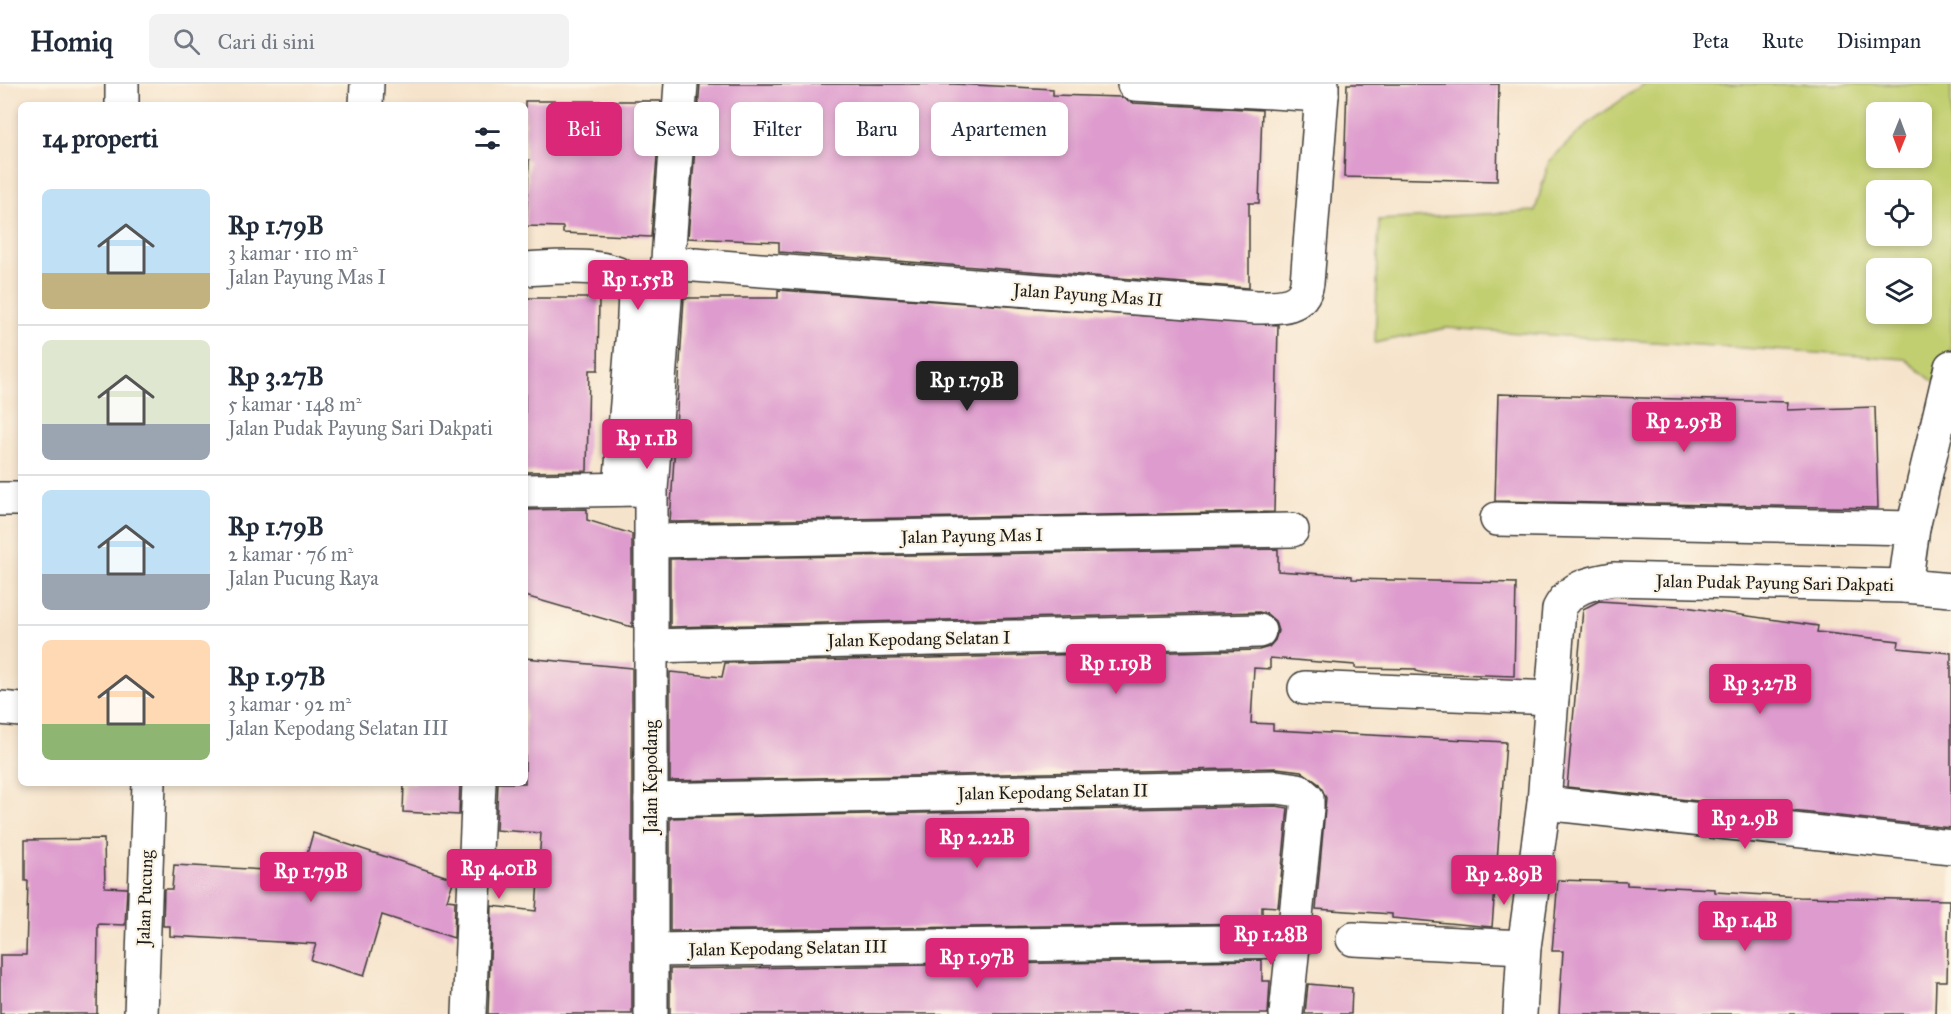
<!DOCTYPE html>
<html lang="id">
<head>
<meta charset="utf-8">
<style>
	body { margin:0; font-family:"IM FELL Great Primer",serif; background:#f2f2f3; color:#1f2937; height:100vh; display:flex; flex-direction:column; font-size:22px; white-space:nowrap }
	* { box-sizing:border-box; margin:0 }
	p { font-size:20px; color:#747a83 }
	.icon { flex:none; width:33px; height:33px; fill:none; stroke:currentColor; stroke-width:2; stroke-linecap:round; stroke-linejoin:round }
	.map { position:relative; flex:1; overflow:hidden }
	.side { position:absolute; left:18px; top:18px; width:510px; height:684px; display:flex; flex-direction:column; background:#fff; border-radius:9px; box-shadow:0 3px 9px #0003 }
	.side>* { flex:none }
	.hud { position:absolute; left:546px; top:18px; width:570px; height:54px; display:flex; gap:12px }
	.needle { width:39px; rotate:181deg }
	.tools { position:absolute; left:1866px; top:18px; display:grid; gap:12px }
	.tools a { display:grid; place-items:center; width:66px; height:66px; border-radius:9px; background:#fff; box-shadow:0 3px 9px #0003; font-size:30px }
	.price { position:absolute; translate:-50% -51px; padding:0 14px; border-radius:6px; background:#db2777; color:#fff; font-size:20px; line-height:39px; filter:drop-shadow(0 2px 3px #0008) }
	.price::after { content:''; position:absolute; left:50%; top:36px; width:18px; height:14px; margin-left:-9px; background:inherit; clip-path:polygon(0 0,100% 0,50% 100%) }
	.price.selected { background:#222; color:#fff }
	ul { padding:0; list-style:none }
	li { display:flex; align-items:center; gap:18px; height:150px; padding:0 24px }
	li+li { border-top:2px solid #e0e1e3 }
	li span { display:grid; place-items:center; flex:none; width:168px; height:120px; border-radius:9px; color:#555 }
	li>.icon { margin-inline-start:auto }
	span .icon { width:72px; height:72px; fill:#fffc; stroke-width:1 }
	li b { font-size:26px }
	h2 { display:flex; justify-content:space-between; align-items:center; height:72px; padding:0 24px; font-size:26px }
	.pill { padding:0 21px; border-radius:9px; background:#fff; box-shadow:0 3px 9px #0003; font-size:21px; line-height:54px }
	.pill.selected { background:#db2777; color:#fff }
	header { display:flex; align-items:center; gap:36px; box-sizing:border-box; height:84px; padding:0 30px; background:#fff; border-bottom:2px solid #e0e1e3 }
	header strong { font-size:28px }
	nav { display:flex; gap:33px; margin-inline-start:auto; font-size:21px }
	.search { width:420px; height:54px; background:#f2f2f3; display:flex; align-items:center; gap:15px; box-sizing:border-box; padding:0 21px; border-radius:9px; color:#747a83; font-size:22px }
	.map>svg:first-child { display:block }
	.green { fill:#c2cf71; stroke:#6f7646; stroke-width:1.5; fill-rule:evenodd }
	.building { fill:#de9cce }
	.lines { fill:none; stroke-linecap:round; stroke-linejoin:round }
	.minor-casing { stroke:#3d3a36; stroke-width:36 }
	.minor { stroke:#fff; stroke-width:33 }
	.labels { text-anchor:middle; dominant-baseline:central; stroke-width:4.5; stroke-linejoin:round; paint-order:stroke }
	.street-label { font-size:18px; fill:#1c1c1c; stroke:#fcf5e5 }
</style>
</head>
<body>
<header>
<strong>Homiq</strong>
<div class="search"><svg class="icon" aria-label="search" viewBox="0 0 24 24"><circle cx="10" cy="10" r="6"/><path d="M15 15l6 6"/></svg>Cari di sini</div>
<nav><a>Peta</a><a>Rute</a><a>Disimpan</a></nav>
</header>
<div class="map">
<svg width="1951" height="930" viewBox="0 0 1951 930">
	<rect width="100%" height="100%" fill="#fcf5e5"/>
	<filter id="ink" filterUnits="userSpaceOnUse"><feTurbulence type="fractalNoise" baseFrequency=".0167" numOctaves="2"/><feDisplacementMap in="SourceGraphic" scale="12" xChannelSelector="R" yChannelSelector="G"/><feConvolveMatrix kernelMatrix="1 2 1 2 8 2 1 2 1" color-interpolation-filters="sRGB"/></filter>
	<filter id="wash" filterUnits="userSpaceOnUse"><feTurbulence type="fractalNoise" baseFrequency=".008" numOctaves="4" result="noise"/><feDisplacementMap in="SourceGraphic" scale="24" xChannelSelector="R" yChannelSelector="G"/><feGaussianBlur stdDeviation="1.35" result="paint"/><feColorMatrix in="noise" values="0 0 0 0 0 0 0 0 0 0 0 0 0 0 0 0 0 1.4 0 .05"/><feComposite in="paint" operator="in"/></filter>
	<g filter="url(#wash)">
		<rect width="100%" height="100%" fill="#f6e3cb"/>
		<path class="green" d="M1644 0H1951V322L1945 307 1905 275 1446 244 1375 259 1379 136 1535 127 1549 77 1590 38ZM1876 28H1922V74H1876ZM1876 106H1922V152H1876ZM1876 184H1922V230H1876Z"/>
		<g id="blocks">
			<g class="building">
				<polygon points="700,0 954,0 1053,5 1053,11 1121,13 1133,19 1262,26 1259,119 1249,119 1249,204 779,168 779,158 688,154"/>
				<polygon points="1347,0 1499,0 1497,97 1344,93"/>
				<polygon points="525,17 661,17 651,153 563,149 563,143 526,142 529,76 525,76"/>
				<polygon points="778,206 1278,241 1274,428 670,438 684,214 778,214"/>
				<polygon points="525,214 599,214 598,286 589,286 587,387 525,388"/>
				<polygon points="1498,310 1788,318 1787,326 1875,323 1878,424 1495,417"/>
				<polygon points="587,425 587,436 632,450 632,543 525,512 525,426"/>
				<polygon points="1278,465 1278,487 1352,492 1352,495 1516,499 1514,592 1424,589 1416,587 1416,585 1355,584 1355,581 1270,574 1270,585 1254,584 1251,639 1273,640 1273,646 1506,658 1492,843 1392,834 1392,830 1316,825 1326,714 1319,700 1301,687 1277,684 670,697 670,588 722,593 725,579 1259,566 1269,563 1275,556 1278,547 1275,537 1267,530 1259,528 670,543 670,475"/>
				<polygon points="1599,517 1678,522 1818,542 1817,548 1899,557 1898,564 1951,569 1951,744 1567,703 1583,525"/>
				<polygon points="525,574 632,584 632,930 488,930 492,822 536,827 541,749 496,746 498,699 525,699"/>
				<polygon points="404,699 460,699 459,731 403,728"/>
				<polygon points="1276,722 1288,724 1278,823 1262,822 1262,839 670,847 670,734"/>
				<polygon points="313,749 454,795 447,816 455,817 454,854 382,831 364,892 311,876 316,860 170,852 170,842 163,842 164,805 172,805 174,781 302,788"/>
				<polygon points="104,755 105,803 127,804 125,841 98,840 97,930 0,930 0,871 26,871 28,797 25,797 25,756"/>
				<polygon points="1558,796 1627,798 1627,801 1715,805 1715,808 1799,813 1949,816 1947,897 1936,897 1935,930 1559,930 1563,867 1552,867"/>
				<polygon points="1262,876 1262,897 1270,897 1268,930 670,930 670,885"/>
				<polygon points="1308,900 1352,904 1351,930 1305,930"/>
			</g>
		</g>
	</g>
	<g filter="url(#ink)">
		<use href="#blocks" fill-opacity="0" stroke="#3d3a36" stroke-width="1.5"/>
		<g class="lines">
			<defs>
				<g id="minor">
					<polyline points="122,0 122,21"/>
					<polyline points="1134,0 1322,11 1322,0"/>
					<polyline points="366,21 367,0"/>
					<path d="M668 179 1256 223C1277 223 1303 225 1307 199L1322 11"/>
					<path d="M525 185C550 184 621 175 633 204 636 212 634 225 634 233L620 405"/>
					<polyline points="525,407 640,405"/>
					<polyline points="0,415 21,415"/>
					<polyline points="1913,444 1951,283"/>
					<polyline points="651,457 1292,446"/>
					<polyline points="1905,502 1951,506"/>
					<polyline points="651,562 1259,547"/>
					<path d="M1305 604 1552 614 1559 525C1570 503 1590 499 1613 495L1905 502 1913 444 1497 435"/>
					<polyline points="0,624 21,626"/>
					<polyline points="651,716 1277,703 1298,706 1307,714 1307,724 1286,930"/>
					<polyline points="1544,719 1951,763"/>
					<polyline points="1353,855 1524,863"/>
					<polyline points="652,866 1293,857"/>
					<polyline points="141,930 149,699"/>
					<polyline points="469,930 479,699"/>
					<polyline points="651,930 651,405 681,0"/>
					<polyline points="1520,930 1524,863 1544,719 1552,614"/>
				</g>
			</defs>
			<use href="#minor" class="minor-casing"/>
			<use href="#minor" class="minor"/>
		</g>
	</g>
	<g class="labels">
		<g class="street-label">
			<text transform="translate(1088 211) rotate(4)">Jalan Payung Mas II</text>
			<text transform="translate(972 452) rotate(-1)">Jalan Payung Mas I</text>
			<text transform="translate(1775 499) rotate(1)">Jalan Pudak Payung Sari Dakpati</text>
			<text transform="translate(919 555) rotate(-1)">Jalan Kepodang Selatan I</text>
			<text transform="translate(651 693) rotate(-90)">Jalan Kepodang</text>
			<text transform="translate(1053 708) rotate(-1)">Jalan Kepodang Selatan II</text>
			<text transform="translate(145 814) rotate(-88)">Jalan Pucung</text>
			<text transform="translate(788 864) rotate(-1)">Jalan Kepodang Selatan III</text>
		</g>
	</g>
</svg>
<div class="tools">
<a><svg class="needle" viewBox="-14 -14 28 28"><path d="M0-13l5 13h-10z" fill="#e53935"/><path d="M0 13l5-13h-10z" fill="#747a83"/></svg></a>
<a><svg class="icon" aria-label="locate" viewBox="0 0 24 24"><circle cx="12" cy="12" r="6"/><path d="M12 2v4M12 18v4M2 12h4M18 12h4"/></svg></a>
<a><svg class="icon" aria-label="layers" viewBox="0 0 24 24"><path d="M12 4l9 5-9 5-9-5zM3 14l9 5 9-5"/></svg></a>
</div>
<b class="price" style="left:638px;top:227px">Rp 1.55B</b>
<b class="price selected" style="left:967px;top:328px">Rp 1.79B</b>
<b class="price" style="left:1684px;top:369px">Rp 2.95B</b>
<b class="price" style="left:647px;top:386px">Rp 1.1B</b>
<b class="price" style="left:1116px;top:611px">Rp 1.19B</b>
<b class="price" style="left:1760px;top:631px">Rp 3.27B</b>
<b class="price" style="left:1745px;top:766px">Rp 2.9B</b>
<b class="price" style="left:977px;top:785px">Rp 2.22B</b>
<b class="price" style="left:499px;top:816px">Rp 4.01B</b>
<b class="price" style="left:311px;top:819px">Rp 1.79B</b>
<b class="price" style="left:1504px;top:822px">Rp 2.89B</b>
<b class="price" style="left:1745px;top:868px">Rp 1.4B</b>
<b class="price" style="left:1271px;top:882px">Rp 1.28B</b>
<b class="price" style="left:977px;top:905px">Rp 1.97B</b>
<div class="hud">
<a class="pill selected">Beli</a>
<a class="pill">Sewa</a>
<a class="pill">Filter</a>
<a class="pill">Baru</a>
<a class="pill">Apartemen</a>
</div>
<section class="side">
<h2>14 properti<svg class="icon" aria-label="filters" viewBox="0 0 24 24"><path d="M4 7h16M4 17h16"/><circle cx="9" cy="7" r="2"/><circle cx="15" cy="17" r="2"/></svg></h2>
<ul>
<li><span style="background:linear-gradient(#bfe0f5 70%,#c2b280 0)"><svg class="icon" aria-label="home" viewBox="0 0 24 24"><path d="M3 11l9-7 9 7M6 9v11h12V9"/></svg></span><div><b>Rp 1.79B</b><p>3 kamar · 110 m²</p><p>Jalan Payung Mas I</p></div></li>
<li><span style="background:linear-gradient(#dfe7d0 70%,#9aa5b1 0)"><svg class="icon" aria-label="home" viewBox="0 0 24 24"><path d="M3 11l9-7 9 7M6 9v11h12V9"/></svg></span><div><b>Rp 3.27B</b><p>5 kamar · 148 m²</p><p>Jalan Pudak Payung Sari Dakpati</p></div></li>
<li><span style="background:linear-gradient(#bfe0f5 70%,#9aa5b1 0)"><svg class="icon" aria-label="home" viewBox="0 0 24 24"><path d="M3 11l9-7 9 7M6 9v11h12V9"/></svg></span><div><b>Rp 1.79B</b><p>2 kamar · 76 m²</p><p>Jalan Pucung Raya</p></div></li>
<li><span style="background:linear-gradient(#ffd9b3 70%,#8fb573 0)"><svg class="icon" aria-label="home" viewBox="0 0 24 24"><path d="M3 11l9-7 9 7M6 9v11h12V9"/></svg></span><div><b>Rp 1.97B</b><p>3 kamar · 92 m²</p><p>Jalan Kepodang Selatan III</p></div></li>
</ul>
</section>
</div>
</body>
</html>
